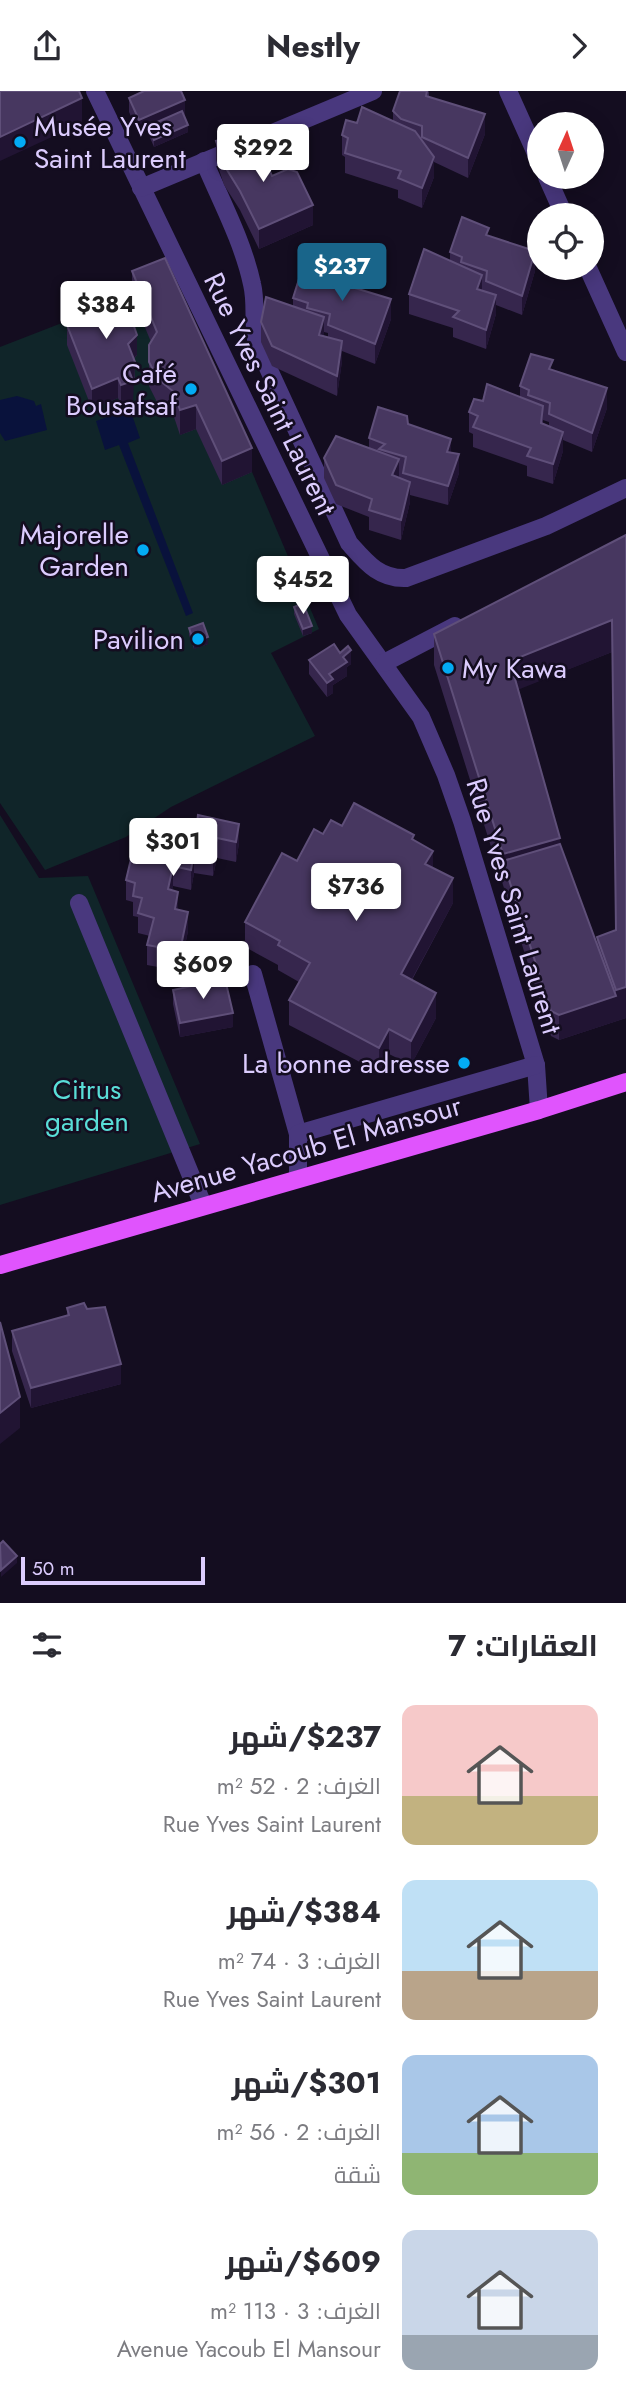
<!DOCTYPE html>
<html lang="ar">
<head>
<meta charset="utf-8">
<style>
	body { margin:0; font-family:Jost,Cairo,sans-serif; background:#f2f2f3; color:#2b2b33; direction:rtl; height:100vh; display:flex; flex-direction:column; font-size:26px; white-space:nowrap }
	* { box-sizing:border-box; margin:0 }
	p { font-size:23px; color:#7c7c81 }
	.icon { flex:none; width:38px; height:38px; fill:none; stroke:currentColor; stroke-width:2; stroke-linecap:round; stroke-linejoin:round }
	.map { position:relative; height:1512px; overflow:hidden; direction:ltr }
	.drawer { display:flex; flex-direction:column; background:#fff; flex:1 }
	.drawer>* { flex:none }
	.needle { width:46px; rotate:3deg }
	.controls { position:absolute; left:527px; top:21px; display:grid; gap:14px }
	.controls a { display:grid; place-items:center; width:77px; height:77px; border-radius:50%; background:#fff; box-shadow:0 4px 18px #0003; font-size:35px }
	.scale { position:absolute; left:21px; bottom:18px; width:184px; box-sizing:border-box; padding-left:7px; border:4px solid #dcccfe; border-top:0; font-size:19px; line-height:24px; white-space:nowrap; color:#dcccfe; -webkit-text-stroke:5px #140d20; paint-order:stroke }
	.price { position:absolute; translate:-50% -60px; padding:0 16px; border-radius:7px; background:#fff; color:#222; font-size:23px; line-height:46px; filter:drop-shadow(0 2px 4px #0008) }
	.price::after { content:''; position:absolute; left:50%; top:42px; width:21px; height:16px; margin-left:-10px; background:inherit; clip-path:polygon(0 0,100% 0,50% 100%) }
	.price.current { background:#19658a; color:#fff }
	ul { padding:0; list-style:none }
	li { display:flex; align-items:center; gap:21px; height:175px; padding:0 28px }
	li span { display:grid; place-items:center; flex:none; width:196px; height:140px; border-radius:14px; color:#555 }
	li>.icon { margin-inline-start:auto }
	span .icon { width:84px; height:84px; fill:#fffc; stroke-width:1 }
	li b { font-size:30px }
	h2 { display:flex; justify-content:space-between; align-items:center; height:84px; padding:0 28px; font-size:30px }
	header { display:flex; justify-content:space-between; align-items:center; height:91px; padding:0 28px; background:#fff; font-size:32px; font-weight:700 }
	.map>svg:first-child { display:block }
	.green { fill:#102529 }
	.water { fill:#09123c }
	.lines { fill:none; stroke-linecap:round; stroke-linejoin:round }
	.minor { stroke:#49387e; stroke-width:18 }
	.major { stroke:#e054fd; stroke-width:18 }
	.wall { fill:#36264d; fill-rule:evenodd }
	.shaded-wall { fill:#211433 }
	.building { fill:#473760; stroke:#5f4f79; stroke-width:2 }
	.poi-dot { fill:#03abf4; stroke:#140d20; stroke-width:2.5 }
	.labels { text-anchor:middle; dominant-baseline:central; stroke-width:5; stroke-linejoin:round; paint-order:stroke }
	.poi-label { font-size:28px; fill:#dcccfe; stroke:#140d20; text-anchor:end }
	.street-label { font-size:28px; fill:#dcccfe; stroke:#140d20 }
	.park-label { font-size:28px; fill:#59ddd7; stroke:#140d20 }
</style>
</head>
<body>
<header><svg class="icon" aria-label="forward" viewBox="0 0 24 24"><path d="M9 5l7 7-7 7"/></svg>Nestly<svg class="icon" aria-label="share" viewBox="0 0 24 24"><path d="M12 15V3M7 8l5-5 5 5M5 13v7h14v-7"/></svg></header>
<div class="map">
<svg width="626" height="1512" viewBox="0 0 626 1512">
	<rect width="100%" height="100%" fill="#140d20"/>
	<g class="green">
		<polygon points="165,192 252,381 319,538 271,562 315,645 171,716 126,746 45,779 0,712 0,256"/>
		<polygon points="0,724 39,787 88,785 200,1053 0,1114"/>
	</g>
	<g class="water">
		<polygon points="17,305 34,310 36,315 41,313 47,339 5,350 0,342 0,309"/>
		<polygon points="130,318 140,347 128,352 193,522 186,525 119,354 105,359 96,330"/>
	</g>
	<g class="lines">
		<g class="minor">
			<polyline points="95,0 348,524 421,626 446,684 462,730 536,974 539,1019"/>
			<polyline points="508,0 539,69"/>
			<path d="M204 70C221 110 243 151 252 193 257 213 252 233 257 253L349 452C366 471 379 488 406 487L546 435 626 397"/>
			<polyline points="547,86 564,124"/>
			<polyline points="141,97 373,0"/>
			<polyline points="588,177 626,261"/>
			<polyline points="384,572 455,535"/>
			<polyline points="79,812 203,1114"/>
			<polyline points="253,883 298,1043 298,1087"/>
			<polyline points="298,1043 536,974"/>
		</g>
		<polyline class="major" points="0,1174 539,1019 626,991"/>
	</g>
	<g class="wall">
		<polygon points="429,0 429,5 485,43 468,87 434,71 434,86 422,117 398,107 398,99 345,82 345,66 342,64 342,44 357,32 393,30 393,20"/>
		<polygon points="129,7 185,23 184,23 188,41 154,56 148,42 148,39 139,43 129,21"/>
		<polygon points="216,50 240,59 272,85 313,134 259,158 240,119 224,94 216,69"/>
		<polygon points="489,145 535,180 522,224 496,214 496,223 486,258 453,246 453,237 409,223 409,203 450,170 450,161"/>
		<polygon points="132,180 252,381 222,394 196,338 180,344 174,326 158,313 149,295 149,254 151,251 132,205"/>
		<path d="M332 191 391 228 375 273 342 260V270L337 305 272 275 261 251V231L293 215V207ZM324 241 328 242V247L324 245Z"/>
		<polygon points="97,204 137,264 134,268 135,290 133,291 133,310 121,314 118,307 92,318 67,254 67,234 97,222"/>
		<path d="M553 280 607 317 592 361 563 349V360L553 393 527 385V375L473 356V343L469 341V321L483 310 520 306V295ZM543 329 549 331V335L543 333Z"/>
		<polygon points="408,333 451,361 459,382 448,414 410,404 410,411 401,449 369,439 369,426 336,413 324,387 324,367 369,357 369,347"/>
		<path d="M626 444V927L559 949 551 945 503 794 434 574V543ZM612 561 616 839 597 846V854L560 753 518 598Z"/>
		<polygon points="294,516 312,542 303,545 294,523"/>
		<polygon points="189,537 208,553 194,558 189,544"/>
		<polygon points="340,562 351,573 347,576 347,585 333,594 333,602 327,606 309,583 309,569"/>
		<polygon points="342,735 414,750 433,777 453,812 412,889 436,927 411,974 389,963 379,981 289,934 289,909 299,891 278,879 278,874 245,856 245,831 297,770 323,743"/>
		<polygon points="196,740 239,752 236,771 217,767 213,785 194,782 191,799 173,795 172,799 178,819 188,840 180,880 147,874 147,854 150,845 138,842 138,826 133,825 133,811 126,809 126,789 174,754"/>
		<polygon points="173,899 233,936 180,946 173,913"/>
		<polygon points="67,1217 121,1293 31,1317 12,1260 12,1240 67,1224"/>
	</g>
	<g class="shaded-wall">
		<polygon points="82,7 82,32 0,70 0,46"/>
		<polygon points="185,9 185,23 149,38 148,35 148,39 139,43 139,29"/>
		<polygon points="485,23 485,43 468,87 468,67"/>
		<polygon points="188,34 188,41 154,56 154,49"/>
		<polygon points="434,66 434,86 422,117 422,97"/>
		<polygon points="313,114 313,134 259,158 259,138"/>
		<polygon points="535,160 535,180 522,224 522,205"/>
		<polygon points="482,184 482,203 477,198"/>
		<polygon points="496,204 496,223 486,258 486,239"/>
		<polygon points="391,208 391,228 375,273 375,253"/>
		<polygon points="324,226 324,246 319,244"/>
		<polygon points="137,244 137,264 128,273 128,253"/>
		<polygon points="342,250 342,270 337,305 337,285"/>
		<polygon points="135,271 133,310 121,314 121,294 127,274"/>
		<polygon points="118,287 118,307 92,318 92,298"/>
		<polygon points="607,297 607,317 592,361 592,342"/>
		<polygon points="196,314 196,338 180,344 180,319"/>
		<polygon points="563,341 563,360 553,393 553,373"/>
		<polygon points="451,348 451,368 447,361"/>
		<polygon points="252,357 252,381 222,394 222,370"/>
		<polygon points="459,363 459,382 448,414 448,395"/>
		<polygon points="399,368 399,388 392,384"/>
		<polygon points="410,391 410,411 401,449 401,429"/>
		<polygon points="612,529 612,561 510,602 510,570"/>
		<polygon points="312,535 312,542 303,545 303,538"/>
		<polygon points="208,546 208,553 194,558 194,551"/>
		<polygon points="351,559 351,573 347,576 347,585 333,594 333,602 327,606 327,592 329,583 343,566"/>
		<polygon points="239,733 239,752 236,771 236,751"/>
		<polygon points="217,747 217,767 213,785 213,765"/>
		<polygon points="560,747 560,778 503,770 503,763"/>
		<polygon points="433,760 433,784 425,773"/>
		<polygon points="194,762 194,782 191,799 191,779"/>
		<polygon points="173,775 173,795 168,818 168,798"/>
		<polygon points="453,787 453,812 401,908 401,883"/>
		<polygon points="178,801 178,820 175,818"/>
		<polygon points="188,821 188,840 180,880 180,860"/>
		<polygon points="626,896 626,927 559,949 559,924 616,905 616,899"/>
		<polygon points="436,902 436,927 411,974 411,950"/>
		<polygon points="233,922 233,936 180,946 180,932"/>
		<polygon points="389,938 389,963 379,981 379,957"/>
		<polygon points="121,1273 121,1293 31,1317 31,1297"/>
		<polygon points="20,1306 20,1337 0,1353 0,1322"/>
		<polygon points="17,1465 17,1472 1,1486 1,1479"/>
	</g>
	<g class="building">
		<polygon points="0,0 79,0 82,7 0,46"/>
		<polygon points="144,0 181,0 185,9 139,29 129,7"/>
		<polygon points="400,0 427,0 426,5 485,23 468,67 422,46 422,35 401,28 393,20"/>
		<polygon points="362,16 415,40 434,66 422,97 398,87 401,80 345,62 348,47 342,44 346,29 357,32"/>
		<polygon points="182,20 188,34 154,49 148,35"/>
		<polygon points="234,44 240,59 257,51 272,85 288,78 297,81 313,114 259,138 240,100 224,74 216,50"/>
		<polygon points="462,126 489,137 486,144 535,160 522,205 486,190 487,180 461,171 462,166 450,161"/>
		<polygon points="424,158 482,184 477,198 496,204 486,239 453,226 459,220 409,203"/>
		<polygon points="165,167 252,357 222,370 196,314 180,319 174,301 158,288 149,271 149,254 157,241 132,180"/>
		<polygon points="305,169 332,182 332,190 391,208 375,253 328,234 330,223 307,217 308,212 293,207"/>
		<polygon points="120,196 137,244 128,253 135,271 127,274 133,290 121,294 118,287 92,298 67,234 104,220 97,204"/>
		<polygon points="266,206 324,226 319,244 342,250 337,285 272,255 261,231"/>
		<polygon points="531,263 553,269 549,278 607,297 592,342 549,323 550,312 528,304 529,299 520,295"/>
		<polygon points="487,293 543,315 541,332 563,341 553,373 527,365 531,357 473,336 478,325 469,321 474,308 483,310"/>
		<polygon points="378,316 407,325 408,333 451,348 447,361 459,363 448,395 403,382 406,366 379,358 385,353 369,347"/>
		<polygon points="336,345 399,368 392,384 410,391 401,429 369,419 372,408 336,394 324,367"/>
		<polygon points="626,444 626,896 616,899 597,846 616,839 612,529 510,570 560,747 503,763 434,543"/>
		<polygon points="303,512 312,535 303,538 294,516"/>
		<polygon points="203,532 208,546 194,551 189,537"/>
		<polygon points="334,553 340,562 348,555 351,559 343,566 347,571 329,583 333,588 327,592 309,569"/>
		<polygon points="354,712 414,744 412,748 433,760 425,773 453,787 401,883 436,902 411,950 389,938 379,957 289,909 310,872 278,854 280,850 245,831 282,762 297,770 314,738 323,743 331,729 342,735"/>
		<polygon points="198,724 239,733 236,751 217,747 213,765 194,762 191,779 173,775 168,798 178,801 175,818 188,821 180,860 147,854 154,827 138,822 142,807 133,805 135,792 126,789 131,768 150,771 153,751 174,754 176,738 196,740"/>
		<polygon points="560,753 616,905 559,924 551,920 503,770"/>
		<polygon points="225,888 233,922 180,932 173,899"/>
		<polygon points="84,1212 87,1218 105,1216 121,1273 31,1297 12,1240 69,1224 67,1217"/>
		<polygon points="0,1231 20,1306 0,1322"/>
		<polygon points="3,1450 17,1465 1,1479 0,1453"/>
	</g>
	<g class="poi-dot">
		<circle cx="20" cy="51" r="7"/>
		<circle cx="191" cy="298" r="7"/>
		<circle cx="143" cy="459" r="7"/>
		<circle cx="198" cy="548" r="7"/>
		<circle cx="448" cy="577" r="7"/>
		<circle cx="464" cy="972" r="7"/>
	</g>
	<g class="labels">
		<g class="poi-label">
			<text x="34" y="35" text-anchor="start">Musée Yves<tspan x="34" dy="32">Saint Laurent</tspan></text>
			<text x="177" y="282">Café<tspan x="177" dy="32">Bousafsaf</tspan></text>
			<text x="129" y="443">Majorelle<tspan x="129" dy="32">Garden</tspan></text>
			<text x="184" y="548">Pavilion</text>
			<text x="462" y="577" text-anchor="start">My Kawa</text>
			<text x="450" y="972">La bonne adresse</text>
		</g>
		<g class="street-label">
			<text transform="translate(270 303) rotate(64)">Rue Yves Saint Laurent</text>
			<text transform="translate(514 815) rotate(73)">Rue Yves Saint Laurent</text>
			<text transform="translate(306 1058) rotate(-16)">Avenue Yacoub El Mansour</text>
		</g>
		<g class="park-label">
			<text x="87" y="998">Citrus<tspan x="87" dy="32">garden</tspan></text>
		</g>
	</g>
</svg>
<div class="controls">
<a><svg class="needle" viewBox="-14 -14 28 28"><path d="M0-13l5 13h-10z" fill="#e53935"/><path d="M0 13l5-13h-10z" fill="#7c7c81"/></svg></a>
<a><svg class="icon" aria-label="locate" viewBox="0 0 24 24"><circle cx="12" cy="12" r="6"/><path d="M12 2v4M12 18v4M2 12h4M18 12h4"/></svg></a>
</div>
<div class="scale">50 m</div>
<b class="price" style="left:263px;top:93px">$292</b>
<b class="price current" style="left:342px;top:212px">$237</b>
<b class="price" style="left:106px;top:250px">$384</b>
<b class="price" style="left:303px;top:525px">$452</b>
<b class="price" style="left:173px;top:787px">$301</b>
<b class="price" style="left:356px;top:832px">$736</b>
<b class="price" style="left:203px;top:910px">$609</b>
</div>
<section class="drawer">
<h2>العقارات: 7<svg class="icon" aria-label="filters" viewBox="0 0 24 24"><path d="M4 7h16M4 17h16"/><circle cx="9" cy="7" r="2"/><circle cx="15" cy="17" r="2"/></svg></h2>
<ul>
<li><span style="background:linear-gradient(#f6c9c9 65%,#c2b280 0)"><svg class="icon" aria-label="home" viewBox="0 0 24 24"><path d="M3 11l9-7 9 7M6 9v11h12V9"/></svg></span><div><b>$237/شهر</b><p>الغرف: 2 · 52 m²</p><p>Rue Yves Saint Laurent</p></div></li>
<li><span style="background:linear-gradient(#bfe0f5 65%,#b9a48a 0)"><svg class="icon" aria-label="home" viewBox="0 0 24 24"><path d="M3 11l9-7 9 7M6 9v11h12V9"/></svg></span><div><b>$384/شهر</b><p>الغرف: 3 · 74 m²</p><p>Rue Yves Saint Laurent</p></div></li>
<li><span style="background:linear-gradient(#a9c7e8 70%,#8fb573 0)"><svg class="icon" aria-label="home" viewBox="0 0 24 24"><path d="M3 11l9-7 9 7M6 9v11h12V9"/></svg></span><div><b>$301/شهر</b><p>الغرف: 2 · 56 m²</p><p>شقة</p></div></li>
<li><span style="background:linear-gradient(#c9d6e8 75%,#9aa5b1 0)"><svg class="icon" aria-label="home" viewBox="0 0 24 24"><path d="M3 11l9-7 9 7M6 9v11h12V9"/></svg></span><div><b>$609/شهر</b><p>الغرف: 3 · 113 m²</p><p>Avenue Yacoub El Mansour</p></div></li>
</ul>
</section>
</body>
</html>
